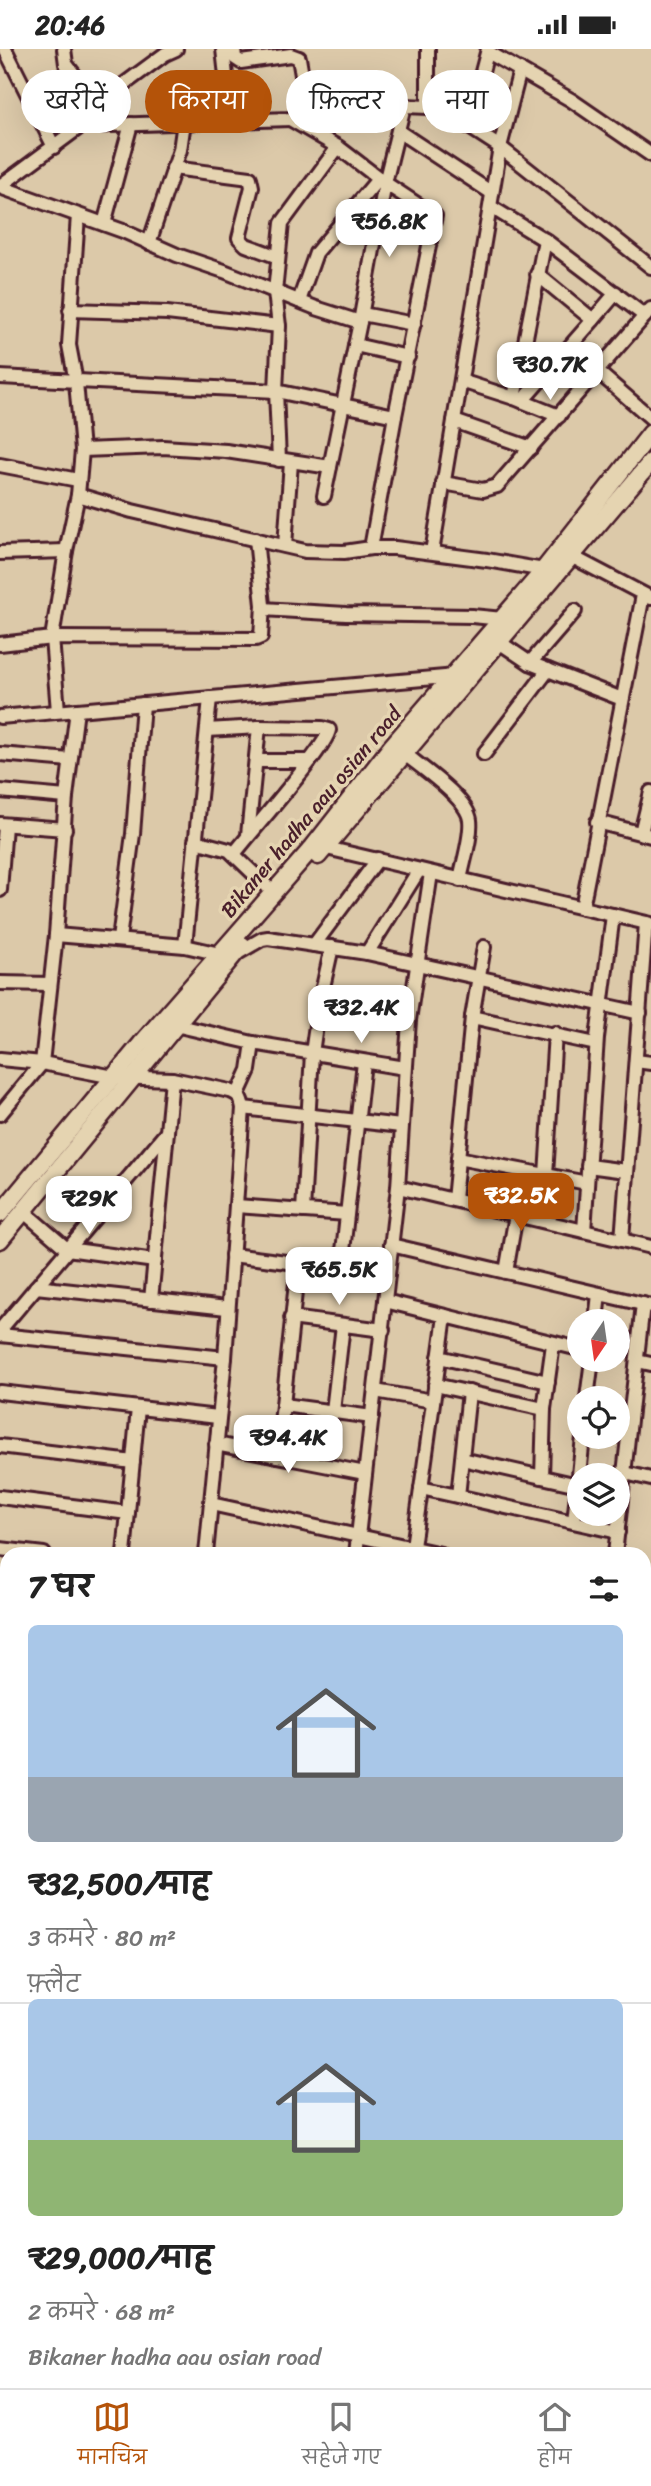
<!DOCTYPE html>
<html lang="hi">
<head>
<meta charset="utf-8">
<style>
	body { margin:0; font-family:Sriracha,"Playpen Sans Deva",sans-serif; background:#f2f2f2; color:#222; height:100vh; display:flex; flex-direction:column; font-size:26px; white-space:nowrap }
	* { box-sizing:border-box; margin:0 }
	p { font-size:23px; color:#767676 }
	.icon { flex:none; width:38px; height:38px; fill:none; stroke:currentColor; stroke-width:2; stroke-linecap:round; stroke-linejoin:round }
	.map { position:relative; flex:1; overflow:hidden }
	.sheet { position:absolute; left:0px; top:1498px; width:651px; height:842px; display:flex; flex-direction:column; background:#fff; border-radius:21px 21px 0 0; box-shadow:0 7px 28px #0002 }
	.sheet>* { flex:none }
	.banner { position:absolute; left:21px; top:21px; width:609px; height:63px; display:flex; gap:14px }
	.needle { width:46px; rotate:193deg }
	.fabs { position:absolute; left:567px; top:1260px; display:grid; gap:14px }
	.fabs a { display:grid; place-items:center; width:63px; height:63px; border-radius:50%; background:#fff; box-shadow:0 7px 28px #0002; font-size:35px }
	.price { position:absolute; translate:-50% -60px; padding:0 16px; border-radius:14px; background:#fff; color:#222; font-size:23px; line-height:46px; filter:drop-shadow(0 2px 4px #0008) }
	.price::after { content:''; position:absolute; left:50%; top:42px; width:21px; height:16px; margin-left:-10px; background:inherit; clip-path:polygon(0 0,100% 0,50% 100%) }
	.price.current { background:#b45309; color:#fff }
	ul { padding:0; list-style:none }
	li { display:grid; align-content:center; gap:14px; height:371px; padding:0 28px }
	li+li { border-top:2px solid #e0e0e0 }
	li span { display:grid; place-items:center; height:217px; border-radius:10px; color:#555 }
	li>.icon { margin-inline-start:auto }
	span .icon { width:126px; height:126px; fill:#fffc; stroke-width:1 }
	li b { font-size:30px }
	h2 { display:flex; justify-content:space-between; align-items:center; height:84px; padding:0 28px; font-size:30px }
	.chip { padding:0 24px; border-radius:32px; background:#fff; box-shadow:0 7px 28px #0002; font-size:24px; line-height:63px }
	.chip.current { background:#b45309; color:#fff }
	.status { display:flex; justify-content:space-between; align-items:center; height:49px; padding:0 35px; background:#fff; direction:ltr }
	.status svg { height:19px; fill:currentColor }
	.tab-bar { display:flex; justify-content:space-around; align-items:center; height:98px; border-top:2px solid #e0e0e0; background:#fff; font-size:19px; color:#767676 }
	.tab-bar a { display:grid; justify-items:center; gap:4px }
	.tab-bar .current { color:#b45309 }
	.map>svg:first-child { display:block }
	.lines { fill:none; stroke-linecap:round; stroke-linejoin:round }
	.minor-casing { stroke:#4a1f2b; stroke-width:18 }
	.major-casing { stroke:#4a1f2b; stroke-width:21 }
	.minor { stroke:#e5d4b1; stroke-width:12 }
	.major { stroke:#e5d4b1; stroke-width:16 }
	.labels { text-anchor:middle; dominant-baseline:central; stroke-width:7; stroke-linejoin:round; paint-order:stroke }
	.street-label { font-size:21px; fill:#4a1f2b; stroke:#e5d4b1 }
</style>
</head>
<body>
<div class="status"><b>20:46</b><svg viewBox="0 0 49 12"><path d="M0 12V9h3v3zM5 12V6h3v6zM10 12V3h3v9zM15 12V0h3v12zM26 1h20v11H26zM47 4h2v5h-2z"/></svg></div>
<div class="map">
<svg width="651" height="2339" viewBox="0 0 651 2339">
	<rect width="100%" height="100%" fill="#dcc9a9"/>
	<filter id="ink" filterUnits="userSpaceOnUse"><feTurbulence type="fractalNoise" baseFrequency=".0143" numOctaves="2"/><feDisplacementMap in="SourceGraphic" scale="14" xChannelSelector="R" yChannelSelector="G"/><feConvolveMatrix kernelMatrix="1 2 1 2 8 2 1 2 1" color-interpolation-filters="sRGB"/></filter>
	<g filter="url(#ink)">
		<g class="lines">
			<defs>
				<g id="minor">
					<polyline points="5,0 54,98"/>
					<polyline points="64,0 66,15 97,55"/>
					<polyline points="223,0 231,72"/>
					<polyline points="234,0 235,9 241,13 291,6 299,9 309,67"/>
					<polyline points="488,3 571,51 651,106"/>
					<polyline points="428,58 428,0"/>
					<polyline points="290,70 338,98"/>
					<polyline points="460,72 477,42 488,0"/>
					<polyline points="81,77 290,70 404,57 428,58 460,72 500,98 651,218"/>
					<polyline points="398,82 492,144"/>
					<polyline points="173,119 250,129 252,138 239,189 246,196 278,208"/>
					<polyline points="0,137 81,77 104,50 165,5 176,0"/>
					<polyline points="0,138 123,182 177,206 224,222 316,259 360,273"/>
					<polyline points="491,158 545,191 645,267"/>
					<polyline points="104,175 131,75"/>
					<polyline points="149,194 180,101 184,73"/>
					<polyline points="299,252 316,204 379,129"/>
					<polyline points="70,261 167,264 279,277"/>
					<polyline points="362,265 414,275"/>
					<polyline points="593,271 616,244"/>
					<polyline points="355,296 408,308"/>
					<polyline points="598,323 651,369"/>
					<polyline points="0,328 276,342 395,367"/>
					<polyline points="461,332 514,349 559,367"/>
					<polyline points="514,349 545,191"/>
					<polyline points="522,352 593,271 537,225"/>
					<polyline points="454,372 531,399"/>
					<polyline points="82,401 163,398 226,402 330,418"/>
					<polyline points="279,411 276,342 279,277 275,243 282,174 338,98 385,134 435,167 395,367 371,499"/>
					<polyline points="0,416 78,431"/>
					<polyline points="443,434 483,441 497,437 651,260"/>
					<polyline points="78,446 132,462 305,502 344,503 371,499 395,499 487,511 544,521 550,525"/>
					<polyline points="324,447 360,273 385,134 404,57"/>
					<polyline points="285,497 291,413"/>
					<polyline points="432,503 500,98 520,21"/>
					<polyline points="0,504 66,502"/>
					<polyline points="565,504 651,549"/>
					<polyline points="263,560 346,565 472,567 503,570"/>
					<polyline points="499,593 530,614 622,650"/>
					<polyline points="0,595 52,589 256,590 261,588 263,556 256,490"/>
					<polyline points="530,614 575,562"/>
					<polyline points="58,662 52,589 66,502 78,446 82,401 76,333 69,296 78,166"/>
					<polyline points="0,668 456,627"/>
					<path d="M207 681 259 678 322 679 329 681C327 698 249 785 234 805"/>
					<polyline points="0,705 70,711"/>
					<path d="M405 705C422 719 467 749 470 771 472 787 463 814 460 831"/>
					<polyline points="484,705 548,621"/>
					<polyline points="256,712 310,712"/>
					<polyline points="0,742 66,748"/>
					<polyline points="597,773 651,787"/>
					<polyline points="0,775 65,780"/>
					<polyline points="641,784 651,743"/>
					<polyline points="248,786 259,678"/>
					<polyline points="195,792 229,801 274,844"/>
					<polyline points="318,797 651,875"/>
					<polyline points="0,841 5,776"/>
					<polyline points="582,859 643,546"/>
					<polyline points="56,886 185,897 220,905"/>
					<polyline points="119,890 133,785 143,655"/>
					<polyline points="314,896 378,810"/>
					<polyline points="185,897 210,649"/>
					<polyline points="367,904 419,821"/>
					<polyline points="236,905 262,890 268,889 367,904 640,964"/>
					<polyline points="0,934 50,935"/>
					<polyline points="319,956 409,971"/>
					<polyline points="472,968 596,995"/>
					<polyline points="175,976 253,994 405,1019"/>
					<path d="M0 1010 42 1014 114 1028 172 1030 230 1042C240 1046 241 1049 243 1059L225 1309 206 1505"/>
					<polyline points="636,1012 651,1014"/>
					<polyline points="238,1045 249,1021 253,994"/>
					<polyline points="243,1059 401,1077"/>
					<polyline points="0,1065 42,1014 56,886 66,748 77,661"/>
					<polyline points="458,1109 587,1134"/>
					<polyline points="588,1117 626,1122"/>
					<polyline points="546,1126 555,984"/>
					<polyline points="398,1138 651,1198"/>
					<polyline points="454,1151 472,968 484,898"/>
					<polyline points="236,1157 347,1165"/>
					<polyline points="23,1162 67,1200 155,1212"/>
					<polyline points="303,1162 312,1004 319,956 332,898"/>
					<polyline points="584,1182 597,989 613,866"/>
					<polyline points="622,1191 646,874"/>
					<polyline points="391,1196 651,1257"/>
					<polyline points="232,1206 388,1226"/>
					<polyline points="298,1215 283,1356 372,1368"/>
					<polyline points="341,1220 364,1013"/>
					<polyline points="506,1223 516,1166"/>
					<polyline points="36,1238 227,1259"/>
					<polyline points="151,1251 172,1030"/>
					<polyline points="385,1252 579,1300"/>
					<polyline points="291,1269 383,1281"/>
					<polyline points="596,1272 599,1245"/>
					<polyline points="0,1281 167,1083"/>
					<polyline points="0,1286 225,1309"/>
					<polyline points="439,1308 548,1333"/>
					<polyline points="637,1312 651,1315"/>
					<polyline points="435,1336 544,1360"/>
					<polyline points="375,1342 433,1352"/>
					<polyline points="0,1343 218,1368"/>
					<polyline points="587,1349 592,1311"/>
					<polyline points="333,1362 343,1276"/>
					<polyline points="216,1395 365,1424"/>
					<polyline points="0,1397 133,1413"/>
					<polyline points="277,1407 283,1356"/>
					<polyline points="462,1410 578,1436"/>
					<polyline points="625,1424 651,1430"/>
					<polyline points="542,1428 544,1360 553,1295"/>
					<polyline points="421,1439 618,1483"/>
					<polyline points="458,1447 469,1343"/>
					<polyline points="0,1448 128,1464"/>
					<polyline points="211,1455 441,1505"/>
					<polyline points="574,1473 583,1388"/>
					<polyline points="413,1498 445,1267"/>
					<polyline points="0,1500 44,1505"/>
					<polyline points="124,1505 138,1359"/>
					<polyline points="356,1505 398,1138 409,971 431,824"/>
					<polyline points="615,1505 643,1255"/>
					<polyline points="649,1554 651,1542"/>
					<polyline points="0,1578 7,1581"/>
					<polyline points="644,1618 651,1619"/>
					<polyline points="0,1631 7,1634"/>
					<polyline points="0,1689 7,1692"/>
					<polyline points="644,1722 651,1723"/>
					<polyline points="0,1746 7,1749"/>
					<polyline points="644,1770 651,1771"/>
					<polyline points="644,1842 651,1795"/>
					<polyline points="0,1856 7,1860"/>
					<polyline points="0,1915 7,1897"/>
					<polyline points="644,1935 650,1922"/>
					<polyline points="0,1958 7,1961"/>
					<polyline points="644,1973 651,1976"/>
					<polyline points="644,2016 651,1997"/>
					<polyline points="0,2021 7,2024"/>
					<polyline points="644,2047 651,2050"/>
					<polyline points="644,2160 651,2163"/>
					<polyline points="3,2161 7,2142"/>
					<polyline points="644,2209 651,2212"/>
					<polyline points="0,2272 7,2271"/>
					<polyline points="39,2333 40,2339"/>
					<polyline points="109,2333 111,2339"/>
					<polyline points="164,2333 165,2339"/>
					<polyline points="215,2339 216,2333"/>
					<polyline points="279,2339 280,2333"/>
					<polyline points="558,2339 561,2333"/>
				</g>
				<g id="major">
					<polyline points="318,807 651,413"/>
					<polyline points="0,1165 141,995 313,798 392,697 538,528 651,384"/>
					<polyline points="0,1191 242,896"/>
					<polyline points="0,1873 7,1876"/>
					<polyline points="0,1889 7,1893"/>
					<polyline points="644,2173 651,2176"/>
					<polyline points="644,2191 651,2194"/>
				</g>
			</defs>
			<use href="#minor" class="minor-casing"/>
			<use href="#major" class="major-casing"/>
			<use href="#minor" class="minor"/>
			<use href="#major" class="major"/>
		</g>
	</g>
	<g class="labels">
		<g class="street-label">
			<text transform="translate(311 763) rotate(-50)">Bikaner hadha aau osian road</text>
		</g>
	</g>
</svg>
<div class="fabs">
<a><svg class="needle" viewBox="-14 -14 28 28"><path d="M0-13l5 13h-10z" fill="#e53935"/><path d="M0 13l5-13h-10z" fill="#767676"/></svg></a>
<a><svg class="icon" aria-label="locate" viewBox="0 0 24 24"><circle cx="12" cy="12" r="6"/><path d="M12 2v4M12 18v4M2 12h4M18 12h4"/></svg></a>
<a><svg class="icon" aria-label="layers" viewBox="0 0 24 24"><path d="M12 4l9 5-9 5-9-5zM3 14l9 5 9-5"/></svg></a>
</div>
<b class="price" style="left:389px;top:210px">₹56.8K</b>
<b class="price" style="left:550px;top:353px">₹30.7K</b>
<b class="price" style="left:361px;top:996px">₹32.4K</b>
<b class="price current" style="left:521px;top:1184px">₹32.5K</b>
<b class="price" style="left:89px;top:1187px">₹29K</b>
<b class="price" style="left:339px;top:1258px">₹65.5K</b>
<b class="price" style="left:288px;top:1426px">₹94.4K</b>
<div class="banner">
<a class="chip">खरीदें</a>
<a class="chip current">किराया</a>
<a class="chip">फ़िल्टर</a>
<a class="chip">नया</a>
</div>
<section class="sheet">
<h2>7 घर<svg class="icon" aria-label="filters" viewBox="0 0 24 24"><path d="M4 7h16M4 17h16"/><circle cx="9" cy="7" r="2"/><circle cx="15" cy="17" r="2"/></svg></h2>
<ul>
<li><span style="background:linear-gradient(#a9c7e8 70%,#9aa5b1 0)"><svg class="icon" aria-label="home" viewBox="0 0 24 24"><path d="M3 11l9-7 9 7M6 9v11h12V9"/></svg></span><div><b>₹32,500/माह</b><p>3 कमरे · 80 m²</p><p>फ़्लैट</p></div></li>
<li><span style="background:linear-gradient(#a9c7e8 65%,#8fb573 0)"><svg class="icon" aria-label="home" viewBox="0 0 24 24"><path d="M3 11l9-7 9 7M6 9v11h12V9"/></svg></span><div><b>₹29,000/माह</b><p>2 कमरे · 68 m²</p><p>Bikaner hadha aau osian road</p></div></li>
</ul>
</section>
</div>
<nav class="tab-bar">
<a class="current"><svg class="icon" aria-label="map" viewBox="0 0 24 24"><path d="M3 6l6-2 6 2 6-2v14l-6 2-6-2-6 2zM9 4v14M15 6v14"/></svg>मानचित्र</a>
<a><svg class="icon" aria-label="saved" viewBox="0 0 24 24"><path d="M7 4h10v16l-5-4-5 4z"/></svg>सहेजे गए</a>
<a><svg class="icon" aria-label="home" viewBox="0 0 24 24"><path d="M3 11l9-7 9 7M6 9v11h12V9"/></svg>होम</a>
</nav>
</body>
</html>
